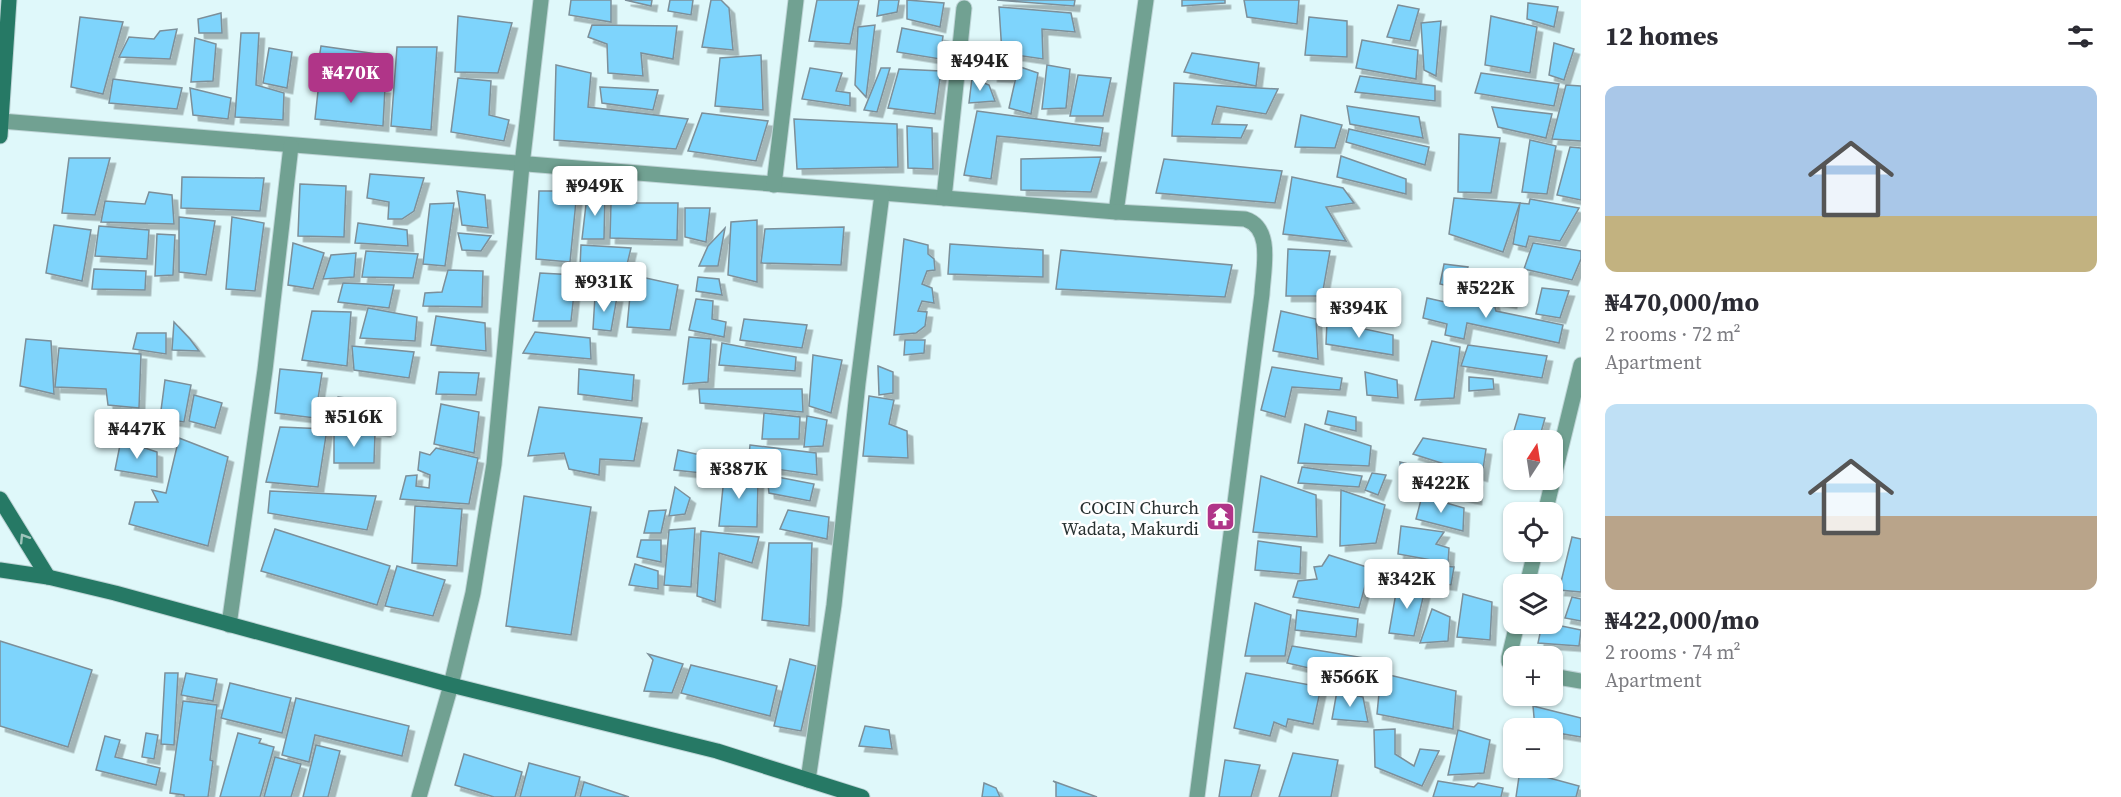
<!DOCTYPE html>
<html lang="en">
<head>
<meta charset="utf-8">
<style>
	body { margin:0; font-family:"Source Serif 4",serif; background:#f2f2f3; color:#2b2b33; height:100vh; display:flex; flex-direction:column; font-size:22px; white-space:nowrap }
	* { box-sizing:border-box; margin:0 }
	p { font-size:20px; color:#7c7c81 }
	.icon { flex:none; width:33px; height:33px; fill:none; stroke:currentColor; stroke-width:2; stroke-linecap:round; stroke-linejoin:round }
	.map { position:relative; flex:1; overflow:hidden }
	.side { display:flex; flex-direction:column; background:#fff; width:540px }
	.side>* { flex:none }
	.needle { width:39px; rotate:12deg }
	.fabs { position:absolute; left:1503px; top:430px; display:grid; gap:12px }
	.fabs a { display:grid; place-items:center; width:60px; height:60px; border-radius:12px; background:#fff; box-shadow:0 2px 4px #0004; font-size:30px }
	.price { position:absolute; translate:-50% -51px; padding:0 14px; border-radius:6px; background:#fff; color:#222; font-size:20px; line-height:39px; filter:drop-shadow(0 2px 3px #0008) }
	.price::after { content:''; position:absolute; left:50%; top:36px; width:18px; height:14px; margin-left:-9px; background:inherit; clip-path:polygon(0 0,100% 0,50% 100%) }
	.price.on { background:#b03588; color:#fff }
	ul { padding:0; list-style:none }
	li { display:grid; align-content:center; gap:12px; height:318px; padding:0 24px }
	li span { display:grid; place-items:center; height:186px; border-radius:12px; color:#555 }
	li>.icon { margin-inline-start:auto }
	span .icon { width:108px; height:108px; fill:#fffc; stroke-width:1 }
	li b { font-size:26px }
	h2 { display:flex; justify-content:space-between; align-items:center; height:72px; padding:0 24px; font-size:26px }
	main { display:flex; flex:1; min-height:0 }
	.map>svg:first-child { display:block }
	.building { fill:#7ed4fc; stroke:#7c8f99; stroke-width:1.5; filter:url(#shadow) }
	.lines { fill:none; stroke-linecap:round; stroke-linejoin:round }
	.street-casing { stroke:#bed4d6; stroke-width:17 }
	.secondary-casing { stroke:#bed4d6; stroke-width:17 }
	.street { stroke:#71a192; stroke-width:15 }
	.secondary { stroke:#267965; stroke-width:15 }
	.oneway { stroke:#9dc3ba }
	.labels { text-anchor:middle; dominant-baseline:central; stroke-width:5; stroke-linejoin:round; paint-order:stroke }
	.poi-label { font-size:18px; fill:#263030; stroke:#fff; text-anchor:end }
</style>
</head>
<body>
<main>
<div class="map">
<svg width="1581" height="797" viewBox="0 0 1581 797">
	<defs>
		<filter id="shadow"><feDropShadow dx="5.5" dy="5.5" stdDeviation="0" flood-color="#0004"/></filter>
	</defs>
	<rect width="100%" height="100%" fill="#dff8fa"/>
	<g class="building">
		<polygon points="571,0 611,0 611,22 569,15"/>
		<polygon points="625,0 652,0 651,6"/>
		<polygon points="670,0 693,0 691,15 668,11"/>
		<polygon points="711,0 721,0 729,8 733,50 702,47"/>
		<polygon points="817,0 859,0 850,44 809,41"/>
		<polygon points="879,0 899,0 897,12 877,16"/>
		<polygon points="907,0 944,3 940,27 907,19"/>
		<polygon points="997,0 1075,0 1074,6"/>
		<polygon points="1182,0 1225,0 1225,3 1182,6"/>
		<polygon points="1244,0 1299,0 1297,24 1247,17"/>
		<polygon points="1528,3 1558,7 1554,27 1527,19"/>
		<polygon points="1398,5 1419,9 1410,41 1387,37"/>
		<polygon points="999,7 1071,13 1075,32 1042,29 1043,59 1002,53"/>
		<polygon points="221,13 222,33 199,33 198,19"/>
		<polygon points="458,16 512,23 498,73 455,72"/>
		<polygon points="1491,16 1537,27 1530,73 1485,65"/>
		<polygon points="80,17 123,22 103,94 71,87"/>
		<polygon points="1309,17 1347,21 1347,57 1305,55"/>
		<polygon points="1441,21 1436,76 1424,70 1421,23"/>
		<polygon points="592,25 677,26 673,59 641,53 643,76 608,73 607,44 588,37"/>
		<polygon points="875,25 866,97 855,85 858,27"/>
		<polygon points="902,28 943,36 940,59 897,52"/>
		<polygon points="177,29 170,59 119,57 129,37 154,39 160,31"/>
		<polygon points="241,33 259,33 256,85 284,93 283,120 235,117"/>
		<polygon points="195,38 216,44 213,81 191,82"/>
		<polygon points="1362,40 1418,50 1416,79 1356,68"/>
		<polygon points="1554,43 1574,49 1564,80 1549,75"/>
		<polygon points="321,46 384,55 381,80 317,72"/>
		<polygon points="397,47 437,47 431,130 391,126"/>
		<polygon points="269,48 292,52 287,88 263,83"/>
		<polygon points="1192,53 1259,63 1256,86 1184,72"/>
		<polygon points="761,55 763,110 715,106 720,58"/>
		<polygon points="994,58 1038,73 1031,114 1009,108 1016,77 992,76"/>
		<polygon points="556,65 591,73 588,107 688,119 676,149 554,140"/>
		<polygon points="1047,65 1070,69 1066,108 1042,109"/>
		<polygon points="810,68 842,73 836,91 850,93 850,106 802,99"/>
		<polygon points="881,68 890,68 877,112 864,110"/>
		<polygon points="899,69 941,71 935,114 888,108"/>
		<polygon points="1481,73 1559,84 1554,106 1475,93"/>
		<polygon points="1078,75 1111,78 1103,116 1070,116"/>
		<polygon points="1360,76 1435,86 1435,101 1355,92"/>
		<polygon points="458,78 491,81 489,115 509,120 504,141 451,132"/>
		<polygon points="972,78 989,85 995,101 969,103"/>
		<polygon points="113,79 182,88 177,109 109,103"/>
		<polygon points="319,82 385,88 383,126 315,119"/>
		<polygon points="1174,83 1278,89 1266,114 1217,106 1212,124 1247,125 1241,138 1172,136"/>
		<polygon points="1566,85 1581,86 1581,141 1552,139"/>
		<polygon points="600,87 658,90 653,110 602,103"/>
		<polygon points="190,88 231,98 228,119 193,115"/>
		<polygon points="1347,106 1419,117 1423,138 1350,124"/>
		<polygon points="1492,107 1552,114 1546,138 1498,127"/>
		<polygon points="977,111 1103,128 1100,146 997,136 991,179 964,175"/>
		<polygon points="702,113 768,121 756,161 688,151"/>
		<polygon points="1301,115 1342,125 1335,148 1295,147"/>
		<polygon points="794,119 897,124 898,167 797,169"/>
		<polygon points="907,126 932,128 933,169 908,168"/>
		<polygon points="1349,129 1429,147 1425,165 1346,142"/>
		<polygon points="1459,134 1500,138 1491,193 1458,192"/>
		<polygon points="1530,140 1556,146 1547,194 1522,192"/>
		<polygon points="1570,147 1581,148 1581,200 1557,195"/>
		<polygon points="1341,156 1406,179 1406,194 1337,177"/>
		<polygon points="1101,157 1091,192 1021,190 1021,159"/>
		<polygon points="69,158 110,158 95,215 62,213"/>
		<polygon points="1164,159 1282,171 1275,203 1156,193"/>
		<polygon points="370,174 424,178 414,211 402,219 388,219 389,202 367,198"/>
		<polygon points="182,177 264,178 260,211 181,208"/>
		<polygon points="1292,177 1343,188 1354,203 1326,207 1346,241 1283,234"/>
		<polygon points="300,184 346,186 344,237 298,236"/>
		<polygon points="457,191 485,195 488,228 462,225"/>
		<polygon points="539,191 577,191 570,262 536,259"/>
		<polygon points="149,192 172,195 174,224 101,222 105,201 145,204"/>
		<polygon points="605,192 604,239 582,239 587,196"/>
		<polygon points="1454,198 1520,203 1503,252 1449,234"/>
		<polygon points="1530,199 1579,208 1560,241 1529,236 1526,247 1513,244 1520,203 1529,204"/>
		<polygon points="454,203 445,266 423,264 430,204"/>
		<polygon points="611,203 678,203 677,240 610,238"/>
		<polygon points="685,208 710,208 706,242 685,237"/>
		<polygon points="179,217 215,221 206,275 179,272"/>
		<polygon points="232,217 264,223 255,291 226,289"/>
		<polygon points="757,220 757,282 728,275 731,222"/>
		<polygon points="358,223 407,230 408,246 355,243"/>
		<polygon points="54,225 91,230 82,281 46,273"/>
		<polygon points="99,226 149,230 147,259 95,256"/>
		<polygon points="844,227 841,265 761,263 765,229"/>
		<polygon points="725,228 718,266 699,266 708,246"/>
		<polygon points="458,233 491,236 481,251 462,250"/>
		<polygon points="157,234 175,235 173,275 155,276"/>
		<polygon points="904,239 928,245 928,254 934,259 935,270 927,271 922,284 932,288 934,303 922,301 918,311 927,312 925,326 916,333 894,335"/>
		<polygon points="293,243 324,253 313,289 288,285"/>
		<polygon points="1533,243 1581,251 1581,259 1572,280 1524,269"/>
		<polygon points="950,244 1043,250 1043,277 948,274"/>
		<polygon points="581,245 631,248 625,273 580,267"/>
		<polygon points="1288,249 1330,251 1322,296 1286,296"/>
		<polygon points="1061,250 1232,265 1225,297 1056,289"/>
		<polygon points="366,251 418,254 413,278 362,277"/>
		<polygon points="356,253 354,277 323,279 331,255"/>
		<polygon points="1444,264 1468,267 1461,289 1440,284"/>
		<polygon points="94,269 146,271 145,290 92,289"/>
		<polygon points="448,270 483,271 482,307 423,306 425,293 442,292"/>
		<polygon points="540,273 576,275 571,321 533,321"/>
		<polygon points="1499,274 1520,279 1511,303 1489,299"/>
		<polygon points="632,275 678,285 670,330 627,327"/>
		<polygon points="698,277 719,279 722,295 696,291"/>
		<polygon points="343,283 394,285 389,308 338,302"/>
		<polygon points="1542,288 1569,291 1560,318 1536,314"/>
		<polygon points="1453,295 1493,300 1496,311 1563,325 1559,343 1467,323 1464,339 1445,335 1447,324 1423,318 1427,298 1449,303"/>
		<polygon points="595,296 617,297 611,331 593,329"/>
		<polygon points="696,299 713,301 712,319 726,322 724,337 689,330"/>
		<polygon points="368,308 417,317 415,341 360,338"/>
		<polygon points="312,311 351,312 347,366 302,360"/>
		<polygon points="1281,311 1316,319 1318,359 1273,351"/>
		<polygon points="436,316 485,323 486,351 431,345"/>
		<polygon points="744,319 807,325 802,348 740,340"/>
		<polygon points="1327,321 1393,335 1393,355 1326,344"/>
		<polygon points="174,322 190,339 199,351 172,350"/>
		<polygon points="535,332 590,338 591,359 523,353"/>
		<polygon points="137,333 166,333 166,354 133,349"/>
		<polygon points="689,337 711,339 708,382 683,384"/>
		<polygon points="26,339 51,341 54,394 20,386"/>
		<polygon points="905,340 925,340 924,353 904,355"/>
		<polygon points="1432,341 1460,347 1454,398 1415,400"/>
		<polygon points="722,343 796,357 795,371 719,365"/>
		<polygon points="1468,345 1547,356 1542,378 1461,366"/>
		<polygon points="352,346 414,352 409,378 354,370"/>
		<polygon points="59,348 141,354 139,408 108,405 106,389 55,387"/>
		<polygon points="813,355 842,360 831,413 809,406"/>
		<polygon points="878,366 893,372 893,393 879,395"/>
		<polygon points="1272,367 1342,378 1340,390 1292,387 1285,417 1261,410"/>
		<polygon points="280,369 322,373 315,418 275,413"/>
		<polygon points="579,369 634,375 632,401 578,394"/>
		<polygon points="439,372 479,373 476,395 436,394"/>
		<polygon points="1365,372 1397,380 1398,398 1367,395"/>
		<polygon points="1469,377 1493,379 1494,389 1469,391"/>
		<polygon points="165,380 191,385 184,422 160,418"/>
		<polygon points="699,389 802,389 803,412 700,403"/>
		<polygon points="194,395 222,403 215,428 189,421"/>
		<polygon points="869,396 894,400 889,424 907,431 908,458 863,456"/>
		<polygon points="338,397 385,403 385,431 330,422"/>
		<polygon points="441,404 479,412 474,453 434,444"/>
		<polygon points="539,407 642,418 634,461 600,459 599,475 569,469 564,453 528,456"/>
		<polygon points="1328,411 1356,417 1356,431 1325,424"/>
		<polygon points="764,413 800,417 799,439 762,439"/>
		<polygon points="1519,414 1545,418 1540,436 1513,434"/>
		<polygon points="807,416 827,420 823,446 804,447"/>
		<polygon points="1305,424 1371,446 1369,466 1298,463"/>
		<polygon points="280,427 327,429 318,487 266,482"/>
		<polygon points="334,432 375,433 374,463 334,463"/>
		<polygon points="179,438 228,457 208,546 129,524 135,502 158,502 152,490 166,493"/>
		<polygon points="1423,438 1486,449 1482,476 1413,454"/>
		<polygon points="121,440 157,452 157,477 115,470"/>
		<polygon points="750,445 816,453 817,475 748,465"/>
		<polygon points="436,448 478,458 469,504 400,499 406,476 417,475 416,486 429,488 430,475 418,470 420,452 430,455"/>
		<polygon points="678,450 705,456 702,473 674,470"/>
		<polygon points="1400,462 1477,481 1476,499 1401,483"/>
		<polygon points="1302,467 1362,476 1359,487 1298,483"/>
		<polygon points="725,468 746,469 747,479 758,480 757,527 719,526"/>
		<polygon points="1372,473 1386,475 1378,495 1365,490"/>
		<polygon points="767,475 814,484 810,501 769,493"/>
		<polygon points="1261,476 1316,495 1317,537 1253,532"/>
		<polygon points="675,487 690,498 685,514 669,516"/>
		<polygon points="1341,490 1385,505 1376,543 1340,546"/>
		<polygon points="270,491 376,496 367,530 268,513"/>
		<polygon points="524,496 591,507 571,635 506,626"/>
		<polygon points="1422,496 1464,508 1463,531 1416,519"/>
		<polygon points="415,506 462,509 457,566 412,563"/>
		<polygon points="666,510 661,533 644,533 649,511"/>
		<polygon points="788,510 829,517 827,539 780,529"/>
		<polygon points="1401,526 1444,532 1436,544 1449,548 1448,563 1398,554"/>
		<polygon points="695,528 691,587 664,585 669,530"/>
		<polygon points="275,529 390,566 377,605 261,571"/>
		<polygon points="701,531 759,537 752,563 719,553 715,602 697,596"/>
		<polygon points="1572,537 1581,539 1581,592 1559,590"/>
		<polygon points="641,540 661,540 661,562 637,557"/>
		<polygon points="1258,541 1301,547 1300,574 1255,570"/>
		<polygon points="769,543 812,543 809,626 762,620"/>
		<polygon points="1329,555 1370,568 1359,608 1293,597 1298,581 1317,579 1314,567 1322,566"/>
		<polygon points="1402,561 1454,567 1451,585 1396,577"/>
		<polygon points="635,564 658,571 658,589 629,585"/>
		<polygon points="397,566 445,580 433,616 385,606"/>
		<polygon points="1426,585 1414,636 1389,633 1397,587"/>
		<polygon points="1463,594 1492,602 1490,640 1457,637"/>
		<polygon points="1572,597 1581,599 1581,621 1565,618"/>
		<polygon points="1255,603 1291,615 1285,656 1245,656"/>
		<polygon points="1432,609 1450,617 1448,641 1420,643"/>
		<polygon points="1297,610 1358,619 1356,637 1295,630"/>
		<polygon points="1542,624 1552,624 1581,630 1579,646 1538,643"/>
		<polygon points="0,641 92,670 68,747 0,726"/>
		<polygon points="1292,646 1371,659 1366,681 1287,663"/>
		<polygon points="648,654 683,664 672,693 644,691 653,660"/>
		<polygon points="790,659 816,666 801,731 774,726"/>
		<polygon points="691,665 777,686 770,716 681,693"/>
		<polygon points="165,673 178,673 174,745 161,744"/>
		<polygon points="186,673 217,679 213,701 181,695"/>
		<polygon points="1246,673 1321,687 1313,724 1288,719 1286,727 1274,722 1270,736 1234,728"/>
		<polygon points="1381,673 1456,691 1453,729 1377,714"/>
		<polygon points="230,683 291,698 282,733 221,718"/>
		<polygon points="1337,691 1363,697 1368,722 1332,719"/>
		<polygon points="296,698 409,726 402,756 315,735 309,762 282,755"/>
		<polygon points="183,701 217,705 210,760 213,761 208,797 184,797 184,795 170,793"/>
		<polygon points="1533,706 1581,718 1581,737 1552,732 1552,729 1535,728"/>
		<polygon points="865,726 889,730 892,749 859,746"/>
		<polygon points="1395,729 1395,754 1414,766 1420,749 1439,751 1422,786 1375,767 1374,730"/>
		<polygon points="1458,730 1490,740 1484,773 1448,775"/>
		<polygon points="146,733 158,735 154,759 142,757"/>
		<polygon points="238,733 261,739 259,743 274,747 260,797 220,797"/>
		<polygon points="105,736 120,740 115,757 160,768 156,785 96,770"/>
		<polygon points="316,745 340,751 328,797 303,797"/>
		<polygon points="1293,753 1338,760 1331,797 1279,797"/>
		<polygon points="464,754 522,772 515,797 494,797 455,785"/>
		<polygon points="275,757 301,764 291,797 264,797"/>
		<polygon points="1225,760 1260,765 1251,797 1219,797"/>
		<polygon points="529,763 580,777 575,797 520,797"/>
		<polygon points="1520,770 1579,786 1576,797 1516,797"/>
		<polygon points="1053,781 1097,797 1056,797 1056,783"/>
		<polygon points="1438,781 1474,787 1478,783 1503,788 1501,797 1433,797"/>
		<polygon points="584,782 629,797 580,797"/>
		<polygon points="984,783 996,788 1000,797 982,797"/>
	</g>
	<g class="lines">
		<defs>
			<g id="street">
				<polyline points="1,121 1116,212 1146,0"/>
				<polyline points="774,185 796,0"/>
				<polyline points="944,198 964,8"/>
				<path d="M1116 212 1245 219C1274 228 1263 270 1262 294L1197 797"/>
				<polyline points="1545,513 1581,365"/>
				<polyline points="1527,585 1535,552"/>
				<polyline points="229,625 265,370 291,146"/>
				<polyline points="1514,667 1509,662 1509,657 1517,624"/>
				<polyline points="1552,676 1581,681"/>
				<polyline points="808,780 834,605 858,383 882,194"/>
				<polyline points="419,797 451,685 473,593 494,464 522,165 541,0"/>
			</g>
			<g id="secondary">
				<polyline points="0,136 9,0"/>
				<polyline points="0,499 48,577"/>
				<polyline points="0,570 48,577 115,593 451,685 717,751 862,797"/>
			</g>
		</defs>
		<use href="#street" class="street-casing"/>
		<use href="#secondary" class="secondary-casing"/>
		<use href="#street" class="street"/>
		<use href="#secondary" class="secondary"/>
	</g>
	<defs><path id="oneway-chevron" d="M-2-3.5L2.5 0L-2 3.5" fill="none" stroke-width="1.6" stroke-linecap="round" stroke-linejoin="round" transform="scale(1.5)"/></defs>
	<use class="oneway" href="#oneway-chevron" transform="translate(24 538) rotate(-122)"/>
	<defs>
		<symbol id="temple-square" viewBox="-11 -11 22 22"><rect x="-9" y="-9" width="18" height="18" rx="4" fill="#b03588" stroke="#fff"/><path d="M0-6L5-2H3V0L6.5 2.5H4V6H1.5V3h-3V6H-4V2.5H-6.5L-3 0V-2H-5Z" fill="#fff"/></symbol>
	</defs>
	<g fill-rule="evenodd">
		<use href="#temple-square" x="1204" y="500" width="33" height="33"/>
	</g>
	<g class="labels">
		<g class="poi-label">
			<text x="1199" y="507">COCIN Church<tspan x="1199" dy="21">Wadata, Makurdi</tspan></text>
		</g>
	</g>
</svg>
<div class="fabs">
<a><svg class="needle" viewBox="-14 -14 28 28"><path d="M0-13l5 13h-10z" fill="#e53935"/><path d="M0 13l5-13h-10z" fill="#7c7c81"/></svg></a>
<a><svg class="icon" aria-label="locate" viewBox="0 0 24 24"><circle cx="12" cy="12" r="6"/><path d="M12 2v4M12 18v4M2 12h4M18 12h4"/></svg></a>
<a><svg class="icon" aria-label="layers" viewBox="0 0 24 24"><path d="M12 4l9 5-9 5-9-5zM3 14l9 5 9-5"/></svg></a>
<a>+</a>
<a>−</a>
</div>
<b class="price" style="left:980px;top:92px">₦494K</b>
<b class="price on" style="left:351px;top:104px">₦470K</b>
<b class="price" style="left:595px;top:217px">₦949K</b>
<b class="price" style="left:604px;top:313px">₦931K</b>
<b class="price" style="left:1486px;top:319px">₦522K</b>
<b class="price" style="left:1359px;top:339px">₦394K</b>
<b class="price" style="left:354px;top:448px">₦516K</b>
<b class="price" style="left:137px;top:460px">₦447K</b>
<b class="price" style="left:739px;top:500px">₦387K</b>
<b class="price" style="left:1441px;top:514px">₦422K</b>
<b class="price" style="left:1407px;top:610px">₦342K</b>
<b class="price" style="left:1350px;top:708px">₦566K</b>
</div>
<section class="side">
<h2>12 homes<svg class="icon" aria-label="filters" viewBox="0 0 24 24"><path d="M4 7h16M4 17h16"/><circle cx="9" cy="7" r="2"/><circle cx="15" cy="17" r="2"/></svg></h2>
<ul>
<li><span style="background:linear-gradient(#a9c7e8 70%,#c2b280 0)"><svg class="icon" aria-label="home" viewBox="0 0 24 24"><path d="M3 11l9-7 9 7M6 9v11h12V9"/></svg></span><div><b>₦470,000/mo</b><p>2 rooms · 72 m²</p><p>Apartment</p></div></li>
<li><span style="background:linear-gradient(#bfe0f5 60%,#b9a48a 0)"><svg class="icon" aria-label="home" viewBox="0 0 24 24"><path d="M3 11l9-7 9 7M6 9v11h12V9"/></svg></span><div><b>₦422,000/mo</b><p>2 rooms · 74 m²</p><p>Apartment</p></div></li>
</ul>
</section>
</main>
</body>
</html>
